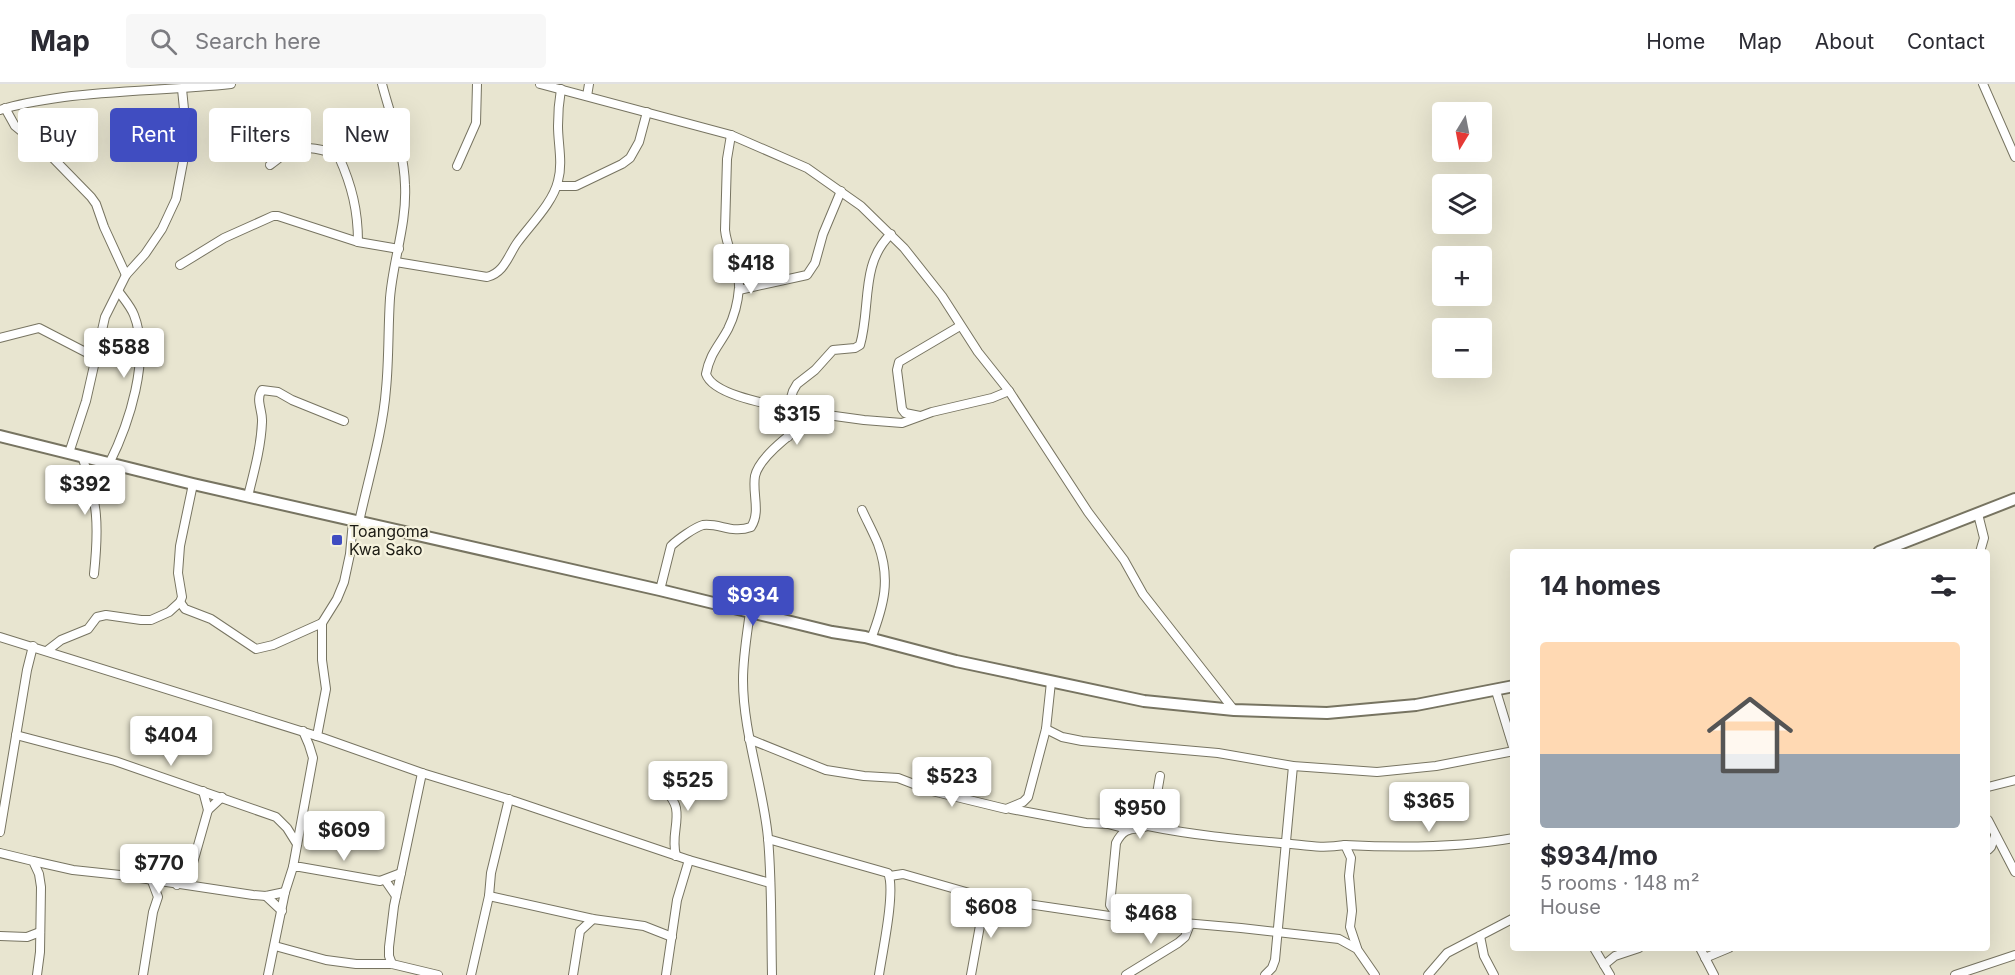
<!DOCTYPE html>
<html lang="en">
<head>
<meta charset="utf-8">
<style>
	body { margin:0; font-family:Inter,sans-serif; background:#f7f7f7; color:#2b2b33; height:100vh; display:flex; flex-direction:column; font-size:22px; white-space:nowrap }
	* { box-sizing:border-box; margin:0 }
	p { font-size:20px; color:#7c7c81 }
	.icon { flex:none; width:33px; height:33px; fill:none; stroke:currentColor; stroke-width:2; stroke-linecap:round; stroke-linejoin:round }
	.map { position:relative; flex:1; overflow:hidden }
	.details { position:absolute; left:1510px; top:465px; width:480px; height:402px; display:flex; flex-direction:column; background:#fff; border-radius:6px; box-shadow:0 6px 24px #0002 }
	.details>* { flex:none }
	.hud { position:absolute; left:18px; top:24px; width:570px; height:54px; display:flex; gap:12px }
	.needle { width:39px; rotate:190deg }
	.controls { position:absolute; left:1432px; top:18px; display:grid; gap:12px }
	.controls a { display:grid; place-items:center; width:60px; height:60px; border-radius:6px; background:#fff; box-shadow:0 6px 24px #0002; font-size:30px }
	.price { position:absolute; translate:-50% -51px; padding:0 14px; border-radius:6px; background:#fff; color:#222; font-size:20px; line-height:39px; filter:drop-shadow(0 2px 3px #0008) }
	.price::after { content:''; position:absolute; left:50%; top:36px; width:18px; height:14px; margin-left:-9px; background:inherit; clip-path:polygon(0 0,100% 0,50% 100%) }
	.price.on { background:#404dc1; color:#fff }
	ul { padding:0; list-style:none }
	li { display:grid; align-content:center; gap:12px; height:318px; padding:0 30px }
	li+li { border-top:2px solid #e1e1e2 }
	li span { display:grid; place-items:center; height:186px; border-radius:6px; color:#555 }
	li>.icon { margin-inline-start:auto }
	span .icon { width:108px; height:108px; fill:#fffc; stroke-width:1 }
	li b { font-size:26px }
	h2 { display:flex; justify-content:space-between; align-items:center; height:72px; padding:0 30px; font-size:26px }
	.chip { padding:0 21px; border-radius:6px; background:#fff; box-shadow:0 6px 24px #0002; font-size:21px; line-height:54px }
	.chip.on { background:#404dc1; color:#fff }
	header { display:flex; align-items:center; gap:36px; box-sizing:border-box; height:84px; padding:0 30px; background:#fff; border-bottom:2px solid #e1e1e2 }
	header strong { font-size:28px }
	nav { display:flex; gap:33px; margin-inline-start:auto; font-size:21px }
	.search { width:420px; height:54px; background:#f7f7f7; display:flex; align-items:center; gap:15px; box-sizing:border-box; padding:0 21px; border-radius:6px; color:#7c7c81; font-size:22px }
	.map>svg:first-child { display:block }
	.lines { fill:none; stroke-linecap:round; stroke-linejoin:round }
	.street-casing { stroke:#777461; stroke-width:10 }
	.secondary-casing { stroke:#777461; stroke-width:14 }
	.street { stroke:#fff; stroke-width:8 }
	.secondary { stroke:#fff; stroke-width:10 }
	.poi-dot { fill:#404dc1; stroke:#f5f2dd; stroke-width:2 }
	.labels { text-anchor:middle; dominant-baseline:central; stroke-width:4.5; stroke-linejoin:round; paint-order:stroke }
	.poi-label { font-size:16px; fill:#1c1b14; stroke:#f5f2dd; text-anchor:start }
</style>
</head>
<body>
<header>
<strong>Map</strong>
<div class="search"><svg class="icon" aria-label="search" viewBox="0 0 24 24"><circle cx="10" cy="10" r="6"/><path d="M15 15l6 6"/></svg>Search here</div>
<nav><a>Home</a><a>Map</a><a>About</a><a>Contact</a></nav>
</header>
<div class="map">
<svg width="2015" height="891" viewBox="0 0 2015 891">
	<rect width="100%" height="100%" fill="#e8e5d0"/>
	<g class="lines">
		<defs>
			<g id="street">
				<polyline points="540,0 731,51 807,84 861,122 904,164 942,212 978,268 1009,307 1088,428 1124,476 1143,510 1234,626"/>
				<polyline points="1983,0 2015,73"/>
				<polyline points="587,12 589,0"/>
				<polyline points="5,24 15,42 50,71 91,113 96,120 104,143 126,191"/>
				<path d="M0 26C21 19 42 16 64 13 119 6 175 6 231 0"/>
				<path d="M731 51 727 75 725 146C727 167 740 183 739 204 738 217 734 233 728 245 719 262 710 269 706 290 713 311 768 320 788 324"/>
				<path d="M270 81C276 77 283 70 290 67 305 61 326 65 339 73 352 102 358 127 358 158"/>
				<polyline points="457,82 476,39 477,0"/>
				<polyline points="557,102 576,102 622,80 630,74 639,58 647,28"/>
				<path d="M396 178 487 193C504 189 508 172 517 159 530 141 553 119 558 97 563 79 558 60 558 42 558 29 559 17 561 5"/>
				<polyline points="180,181 224,154 273,132 278,132 358,158 399,165"/>
				<polyline points="739,206 807,191 815,179 823,150 841,107"/>
				<polyline points="0,254 39,244 97,274"/>
				<polyline points="920,332 905,329 902,325 897,286 899,278 960,242"/>
				<path d="M788 353V324L793 307 797 300 815 286 833 266 855 264 860 261C871 224 860 179 891 150"/>
				<polyline points="69,369 86,317 105,233 126,191 145,170 162,145 176,115 184,73 185,35 182,5"/>
				<path d="M82 372C98 418 99 442 94 490"/>
				<path d="M109 380C129 340 151 274 134 231 131 223 124 215 119 208"/>
				<path d="M248 412C254 388 261 363 262 338 263 327 255 316 262 306L278 308 292 316 344 337"/>
				<path d="M862 426C867 437 873 448 878 460 891 495 884 521 871 555"/>
				<polyline points="1978,430 1984,454 1980,468"/>
				<path d="M359 438C368 396 383 347 386 305 389 275 388 244 390 214 393 176 407 140 405 101 404 66 391 34 382 0"/>
				<path d="M660 506 671 462C677 456 695 443 703 441 720 439 732 450 751 443 761 428 752 409 755 392 760 370 802 341 820 330L864 336 902 339 932 328 992 314 1009 307"/>
				<polyline points="180,518 185,525 211,535 256,565 273,561 322,539"/>
				<path d="M750 528C747 550 743 573 743 596 743 649 763 701 768 754 772 799 771 845 772 891"/>
				<polyline points="0,553 323,654 422,689 514,717 689,776 770,799"/>
				<polyline points="48,566 61,556 88,545 97,533 106,531 141,536 151,536 169,528 180,518 182,513 178,489 180,462 193,400"/>
				<polyline points="1496,607 1514,666"/>
				<polyline points="1046,645 1062,653 1082,657 1218,669 1293,682 1377,688 1436,682 1514,667"/>
				<polyline points="16,651 115,677 276,733 287,744 297,760"/>
				<polyline points="317,652 326,605 322,576 322,539 337,515 344,498 350,470 353,437"/>
				<polyline points="749,655 826,686 864,692 898,694 932,707 1006,725 1023,718 1028,713 1046,645 1051,598"/>
				<path d="M660 699C665 706 674 714 676 724 679 741 671 752 676 772"/>
				<polyline points="1988,703 2015,696"/>
				<polyline points="203,707 208,726"/>
				<polyline points="1011,725 1086,739 1108,740 1127,745"/>
				<polyline points="1988,736 2015,788"/>
				<path d="M1148 742C1192 751 1236 755 1281 759 1306 761 1319 765 1345 761L1351 774 1349 792 1352 827 1350 843 1357 864"/>
				<polyline points="0,748 27,586 33,562"/>
				<path d="M768 755 888 789C896 806 882 870 879 891"/>
				<path d="M1345 761C1401 764 1458 764 1514 754"/>
				<polyline points="1988,766 1991,763 1995,752"/>
				<polyline points="0,769 33,777 39,790 41,803 40,868 37,891"/>
				<polyline points="33,777 73,786 120,791 253,811 266,812 285,808"/>
				<polyline points="293,783 300,783 380,797 401,789"/>
				<polyline points="890,792 903,790 987,814 1116,833 1241,844 1339,855 1357,865 1375,891"/>
				<polyline points="385,796 396,812"/>
				<polyline points="177,801 185,794 191,786 208,726 222,713"/>
				<polyline points="266,812 282,827"/>
				<polyline points="489,812 593,835 644,842 672,853"/>
				<path d="M1122 833 1114 827 1110 821 1116 759C1127 737 1139 750 1152 739L1160 692"/>
				<polyline points="0,852 27,853 40,848"/>
				<polyline points="1480,852 1484,872 1494,891"/>
				<polyline points="275,862 326,876 356,880 392,880 438,891"/>
				<polyline points="1594,864 1610,891"/>
				<polyline points="1700,864 1714,891"/>
				<polyline points="1705,874 1729,864"/>
				<polyline points="392,880 389,872 389,863 394,822 422,689"/>
				<polyline points="1604,881 1615,872 1639,864"/>
				<polyline points="143,891 153,828 158,813 152,797"/>
				<polyline points="268,891 285,808 293,783 313,674 309,661 303,647"/>
				<polyline points="471,891 489,812 491,789 509,715"/>
				<polyline points="573,891 580,847 593,835"/>
				<polyline points="666,891 677,816 689,776"/>
				<polyline points="971,891 985,814"/>
				<polyline points="1126,891 1178,859 1185,853 1190,840"/>
				<polyline points="1265,891 1272,884 1275,876 1293,682"/>
				<polyline points="1428,891 1447,869 1514,834"/>
				<polyline points="1955,891 2015,871"/>
			</g>
			<g id="secondary">
				<polyline points="0,352 193,400 660,506 832,548 865,553 956,577 1144,617 1234,626 1327,629 1416,621 1514,602"/>
				<polyline points="1879,468 2015,415"/>
			</g>
		</defs>
		<use href="#street" class="street-casing"/>
		<use href="#secondary" class="secondary-casing"/>
		<use href="#street" class="street"/>
		<use href="#secondary" class="secondary"/>
	</g>
	<rect class="poi-dot" x="331" y="450" width="12" height="12" rx="3"/>
	<g class="labels">
		<g class="poi-label">
			<text x="349" y="447">Toangoma<tspan x="349" dy="18">Kwa Sako</tspan></text>
		</g>
	</g>
</svg>
<div class="controls">
<a><svg class="needle" viewBox="-14 -14 28 28"><path d="M0-13l5 13h-10z" fill="#e53935"/><path d="M0 13l5-13h-10z" fill="#7c7c81"/></svg></a>
<a><svg class="icon" aria-label="layers" viewBox="0 0 24 24"><path d="M12 4l9 5-9 5-9-5zM3 14l9 5 9-5"/></svg></a>
<a>+</a>
<a>−</a>
</div>
<b class="price" style="left:751px;top:211px">$418</b>
<b class="price" style="left:124px;top:295px">$588</b>
<b class="price" style="left:797px;top:362px">$315</b>
<b class="price" style="left:85px;top:432px">$392</b>
<b class="price on" style="left:753px;top:543px">$934</b>
<b class="price" style="left:171px;top:683px">$404</b>
<b class="price" style="left:952px;top:724px">$523</b>
<b class="price" style="left:688px;top:728px">$525</b>
<b class="price" style="left:1429px;top:749px">$365</b>
<b class="price" style="left:1140px;top:756px">$950</b>
<b class="price" style="left:344px;top:778px">$609</b>
<b class="price" style="left:159px;top:811px">$770</b>
<b class="price" style="left:991px;top:855px">$608</b>
<b class="price" style="left:1151px;top:861px">$468</b>
<div class="hud">
<a class="chip">Buy</a>
<a class="chip on">Rent</a>
<a class="chip">Filters</a>
<a class="chip">New</a>
</div>
<section class="details">
<h2>14 homes<svg class="icon" aria-label="filters" viewBox="0 0 24 24"><path d="M4 7h16M4 17h16"/><circle cx="9" cy="7" r="2"/><circle cx="15" cy="17" r="2"/></svg></h2>
<ul>
<li><span style="background:linear-gradient(#ffd9b3 60%,#9aa5b1 0)"><svg class="icon" aria-label="home" viewBox="0 0 24 24"><path d="M3 11l9-7 9 7M6 9v11h12V9"/></svg></span><div><b>$934/mo</b><p>5 rooms · 148 m²</p><p>House</p></div></li>
</ul>
</section>
</div>
</body>
</html>
